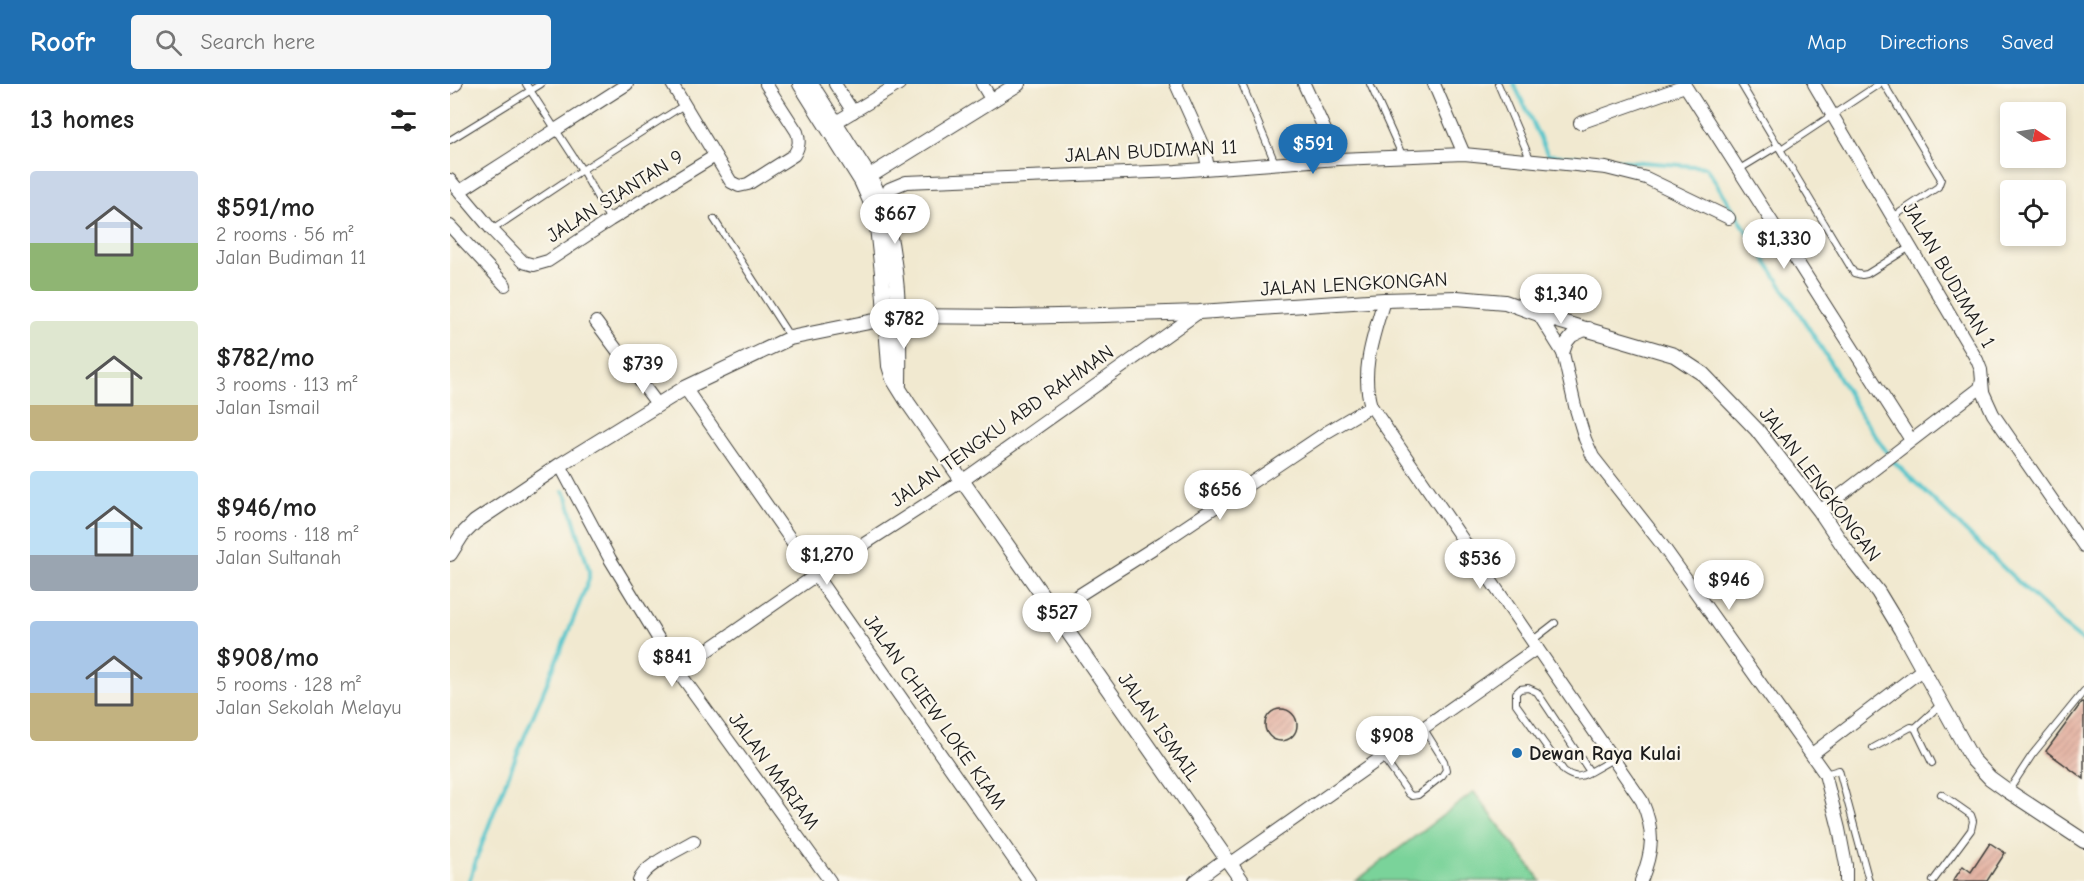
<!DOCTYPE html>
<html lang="en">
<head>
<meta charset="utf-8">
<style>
	body { margin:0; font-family:"Comic Neue",sans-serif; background:#f6f6f6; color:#222; height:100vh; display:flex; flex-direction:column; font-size:22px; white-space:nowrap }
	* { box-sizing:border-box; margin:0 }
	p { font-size:20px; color:#767676 }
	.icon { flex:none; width:33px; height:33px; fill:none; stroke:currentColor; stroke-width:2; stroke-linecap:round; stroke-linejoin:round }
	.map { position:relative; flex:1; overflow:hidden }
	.details { display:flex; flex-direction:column; background:#fff; width:450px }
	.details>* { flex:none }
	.needle { width:39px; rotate:102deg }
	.fabs { position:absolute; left:1550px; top:18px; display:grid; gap:12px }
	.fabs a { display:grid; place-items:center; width:66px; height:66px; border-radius:6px; background:#fff; box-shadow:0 3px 9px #0003; font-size:30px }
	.price { position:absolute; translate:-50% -51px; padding:0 14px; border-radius:21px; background:#fff; color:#222; font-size:20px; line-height:39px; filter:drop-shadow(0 2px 3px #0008) }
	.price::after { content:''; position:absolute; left:50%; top:36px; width:18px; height:14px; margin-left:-9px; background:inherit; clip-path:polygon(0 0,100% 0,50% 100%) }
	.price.selected { background:#1f6fb2; color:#fff }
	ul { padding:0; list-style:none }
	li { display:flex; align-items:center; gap:18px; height:150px; padding:0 30px }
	li span { display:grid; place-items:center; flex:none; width:168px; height:120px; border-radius:6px; color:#555 }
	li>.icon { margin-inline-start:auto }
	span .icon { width:72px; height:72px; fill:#fffc; stroke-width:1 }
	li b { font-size:26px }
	h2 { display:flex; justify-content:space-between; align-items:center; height:72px; padding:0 30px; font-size:26px }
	header { display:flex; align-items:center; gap:36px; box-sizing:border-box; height:84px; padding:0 30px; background:#1f6fb2; color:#fff }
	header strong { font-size:28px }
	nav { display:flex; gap:33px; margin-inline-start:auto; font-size:21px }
	.search { width:420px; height:54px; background:#f6f6f6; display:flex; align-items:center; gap:15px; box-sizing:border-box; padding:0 21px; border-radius:6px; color:#767676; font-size:22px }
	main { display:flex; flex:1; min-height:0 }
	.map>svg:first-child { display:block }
	.pitch { fill:#7ad39a; stroke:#4b785b; stroke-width:1.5 }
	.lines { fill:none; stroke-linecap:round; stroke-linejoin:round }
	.stream { stroke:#57c5cb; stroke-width:4 }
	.building { fill:url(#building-hatch) }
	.service-casing { stroke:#3c3b37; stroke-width:8 }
	.minor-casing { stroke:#3c3b37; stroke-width:14 }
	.tertiary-casing { stroke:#3c3b37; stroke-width:16 }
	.service { stroke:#fff; stroke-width:6 }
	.minor { stroke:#fff; stroke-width:12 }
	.tertiary { stroke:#fff; stroke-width:14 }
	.poi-dot { fill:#1f6fb2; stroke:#fbf7ec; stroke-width:2 }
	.labels { text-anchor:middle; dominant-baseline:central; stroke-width:4.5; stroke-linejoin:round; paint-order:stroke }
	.street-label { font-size:20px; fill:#1c1c1c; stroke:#fbf7ec }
	.poi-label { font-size:20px; font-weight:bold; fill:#1c1c1c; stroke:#fbf7ec; text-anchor:start }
</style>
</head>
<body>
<header>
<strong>Roofr</strong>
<div class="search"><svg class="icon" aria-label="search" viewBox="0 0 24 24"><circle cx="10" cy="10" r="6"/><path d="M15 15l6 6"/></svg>Search here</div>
<nav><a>Map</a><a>Directions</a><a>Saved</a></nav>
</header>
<main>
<section class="details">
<h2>13 homes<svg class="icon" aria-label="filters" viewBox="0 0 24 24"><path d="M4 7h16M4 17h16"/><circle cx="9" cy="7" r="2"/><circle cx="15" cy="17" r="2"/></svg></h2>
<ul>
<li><span style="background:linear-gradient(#c9d6e8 60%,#8fb573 0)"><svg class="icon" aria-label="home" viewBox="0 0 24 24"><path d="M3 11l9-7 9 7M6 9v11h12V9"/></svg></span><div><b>$591/mo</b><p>2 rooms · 56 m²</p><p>Jalan Budiman 11</p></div></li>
<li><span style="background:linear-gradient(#dfe7d0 70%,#c2b280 0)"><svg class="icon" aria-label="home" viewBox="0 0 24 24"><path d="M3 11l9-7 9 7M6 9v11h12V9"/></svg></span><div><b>$782/mo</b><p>3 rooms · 113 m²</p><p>Jalan Ismail</p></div></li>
<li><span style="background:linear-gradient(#bfe0f5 70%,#9aa5b1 0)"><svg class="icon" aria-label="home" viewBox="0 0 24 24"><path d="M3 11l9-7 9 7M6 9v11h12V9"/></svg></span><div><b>$946/mo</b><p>5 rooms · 118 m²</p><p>Jalan Sultanah</p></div></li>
<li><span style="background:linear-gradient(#a9c7e8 60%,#c2b280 0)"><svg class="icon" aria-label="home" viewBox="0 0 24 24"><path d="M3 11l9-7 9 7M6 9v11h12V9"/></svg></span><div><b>$908/mo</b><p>5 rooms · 128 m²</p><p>Jalan Sekolah Melayu</p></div></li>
</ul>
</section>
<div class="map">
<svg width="1634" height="797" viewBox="0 0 1634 797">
	<defs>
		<pattern id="building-hatch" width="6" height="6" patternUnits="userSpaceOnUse" patternTransform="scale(1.5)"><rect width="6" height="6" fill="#e4b2a2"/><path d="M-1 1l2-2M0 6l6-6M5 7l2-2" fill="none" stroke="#c3988b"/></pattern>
	</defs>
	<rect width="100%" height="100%" fill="#fbf7ec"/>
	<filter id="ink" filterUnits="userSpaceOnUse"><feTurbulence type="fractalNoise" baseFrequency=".0167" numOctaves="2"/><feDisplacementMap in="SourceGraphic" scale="12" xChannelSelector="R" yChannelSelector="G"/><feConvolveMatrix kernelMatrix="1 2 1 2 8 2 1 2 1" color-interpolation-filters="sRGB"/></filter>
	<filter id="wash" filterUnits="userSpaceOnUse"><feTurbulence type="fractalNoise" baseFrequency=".008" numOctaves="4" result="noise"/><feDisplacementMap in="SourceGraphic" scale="24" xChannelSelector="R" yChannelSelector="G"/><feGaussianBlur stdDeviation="1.35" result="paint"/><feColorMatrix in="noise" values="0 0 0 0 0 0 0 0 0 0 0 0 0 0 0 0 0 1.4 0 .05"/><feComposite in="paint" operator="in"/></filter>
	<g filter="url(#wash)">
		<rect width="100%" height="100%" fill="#f1e9d0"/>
		<polygon class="pitch" points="1024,708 1091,797 906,797"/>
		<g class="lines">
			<g class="stream">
				<polyline points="1064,0 1098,71 1256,83 1374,268 1409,328 1443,377 1613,541 1634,558"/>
				<path d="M19 797C53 694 101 596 139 495V486L117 413 113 407"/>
			</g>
		</g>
		<g id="blocks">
			<g class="building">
				<polygon points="1632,618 1634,619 1634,695 1596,667"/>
				<circle cx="831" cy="641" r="16"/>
				<polygon points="1540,759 1555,769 1537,797 1503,797 1513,782 1521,788"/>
			</g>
		</g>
	</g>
	<g filter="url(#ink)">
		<use href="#blocks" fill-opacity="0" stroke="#3c3b37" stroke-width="1.5"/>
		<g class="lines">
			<defs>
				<g id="service">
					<polyline points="76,0 132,86 160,136"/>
					<polyline points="792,0 825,79"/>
					<polyline points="920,0 953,73"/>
					<polyline points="1048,0 1081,77"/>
					<polyline points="1291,0 1404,189 1412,191 1417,190 1460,163"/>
					<polyline points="1434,0 1491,95 1488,103 1443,133"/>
					<polyline points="0,56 91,0"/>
					<polyline points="1331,65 1429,0"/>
					<polyline points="1288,86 1329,61"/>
					<polyline points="264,135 340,253"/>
					<polyline points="42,146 132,86 234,21"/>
					<polyline points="1083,556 1105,539"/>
					<polyline points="1465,644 1491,620"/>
					<polyline points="1423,664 1461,643 1465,644 1482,679"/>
					<polyline points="932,672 959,710 962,712 968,711 992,692 996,686 994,677 974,645"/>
					<path d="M1140 688 1087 608 1078 604 1070 605 1066 609V620L1114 687C1124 694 1129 694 1140 688L1163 675"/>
					<polyline points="1375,690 1389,686 1419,797"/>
					<polyline points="1559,706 1582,671 1634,607"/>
					<polyline points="1483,797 1521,746 1523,737 1521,731 1491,710"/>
				</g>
				<g id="minor">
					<path d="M222 0 281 98 289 102 298 100 344 71C349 63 350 57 347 48L316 0"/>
					<polyline points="385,0 403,28"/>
					<polyline points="532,0 541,15"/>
					<polyline points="726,0 753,60 758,83"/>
					<polyline points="854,0 888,75"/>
					<polyline points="984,0 1014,70"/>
					<polyline points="1234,0 1461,356"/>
					<polyline points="1364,0 1527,276 1531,286 1533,308 1543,330 1634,462"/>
					<polyline points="0,4 6,0"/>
					<polyline points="386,38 449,0"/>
					<polyline points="1130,39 1235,2"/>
					<polyline points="0,96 42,146 73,178 84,181 98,177 160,136 265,72"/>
					<polyline points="439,105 456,98 726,87 888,75 1014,70 1156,84 1196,94 1279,134"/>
					<polyline points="10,107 177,0"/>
					<polyline points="0,142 55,201"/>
					<path d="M934 216C924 251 910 286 921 322L1192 717C1205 747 1203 767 1191 797"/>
					<polyline points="1088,229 1113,269"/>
					<polyline points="146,238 208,321"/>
					<polyline points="1139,244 1122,252 1117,258 1113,269 1125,322 1135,355 1143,373 1210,458 1375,690 1389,745 1396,781 1396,797"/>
					<polyline points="235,304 579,797"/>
					<polyline points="110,381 160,475 228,587 380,797"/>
					<polyline points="1370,427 1530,304 1532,296"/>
					<polyline points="604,527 713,458 877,348 921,322"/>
					<polyline points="228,587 366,491 512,397 749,228"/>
					<polyline points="1362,670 1473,585"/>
					<polyline points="780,780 1087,564"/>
					<path d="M189 797C194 781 229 766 244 757"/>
					<polyline points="745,797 776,774"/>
				</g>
				<g id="tertiary">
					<polyline points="350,0 411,97 420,117 426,134 432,189 439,282 443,295 458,319 792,797"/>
					<path d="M361 0C376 23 391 47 405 70 413 83 423 96 428 110 449 165 450 241 449 300"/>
					<polyline points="412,97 568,0"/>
					<polyline points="0,470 12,451 25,438 110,381 235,304 340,254 449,232 562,233 653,231 749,228 934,216 1007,214 1055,218 1108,237 1224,271 1253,290 1307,346 1370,427 1402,475 1428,508 1451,546 1522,675 1540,694 1558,707 1634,757"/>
				</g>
			</defs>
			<use href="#service" class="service-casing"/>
			<use href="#minor" class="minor-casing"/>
			<use href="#tertiary" class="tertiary-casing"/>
			<use href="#service" class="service"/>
			<use href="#minor" class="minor"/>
			<use href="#tertiary" class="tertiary"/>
		</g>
	</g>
	<circle class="poi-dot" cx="1067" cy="669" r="6"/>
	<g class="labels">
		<g class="street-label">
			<text transform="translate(701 67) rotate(-3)">JALAN BUDIMAN 11</text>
			<text transform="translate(165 112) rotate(-32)">JALAN SIANTAN 9</text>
			<text transform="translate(1499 191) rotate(60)">JALAN BUDIMAN 1</text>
			<text transform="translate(904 200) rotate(-3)">JALAN LENGKONGAN</text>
			<text transform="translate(552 342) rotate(-35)">JALAN TENGKU ABD RAHMAN</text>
			<text transform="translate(1370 400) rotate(53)">JALAN LENGKONGAN</text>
			<text transform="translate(485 628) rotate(55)">JALAN CHIEW LOKE KIAM</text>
			<text transform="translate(709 643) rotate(55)">JALAN ISMAIL</text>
			<text transform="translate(324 687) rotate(54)">JALAN MARIAM</text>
		</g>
		<g class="poi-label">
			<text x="1079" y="669">Dewan Raya Kulai</text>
		</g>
	</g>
</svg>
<div class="fabs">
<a><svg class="needle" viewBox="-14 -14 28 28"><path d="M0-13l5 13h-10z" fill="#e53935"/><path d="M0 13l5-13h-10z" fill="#767676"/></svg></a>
<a><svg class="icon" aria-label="locate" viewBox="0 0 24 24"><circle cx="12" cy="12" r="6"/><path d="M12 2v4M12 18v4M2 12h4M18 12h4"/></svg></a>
</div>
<b class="price selected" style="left:863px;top:91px">$591</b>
<b class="price" style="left:445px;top:161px">$667</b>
<b class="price" style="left:1334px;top:186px">$1,330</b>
<b class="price" style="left:1111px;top:241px">$1,340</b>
<b class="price" style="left:454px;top:266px">$782</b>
<b class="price" style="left:193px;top:311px">$739</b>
<b class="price" style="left:770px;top:437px">$656</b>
<b class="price" style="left:377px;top:502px">$1,270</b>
<b class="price" style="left:1030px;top:506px">$536</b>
<b class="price" style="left:1279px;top:527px">$946</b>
<b class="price" style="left:607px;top:560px">$527</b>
<b class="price" style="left:222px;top:604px">$841</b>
<b class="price" style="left:942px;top:683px">$908</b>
</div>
</main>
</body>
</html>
